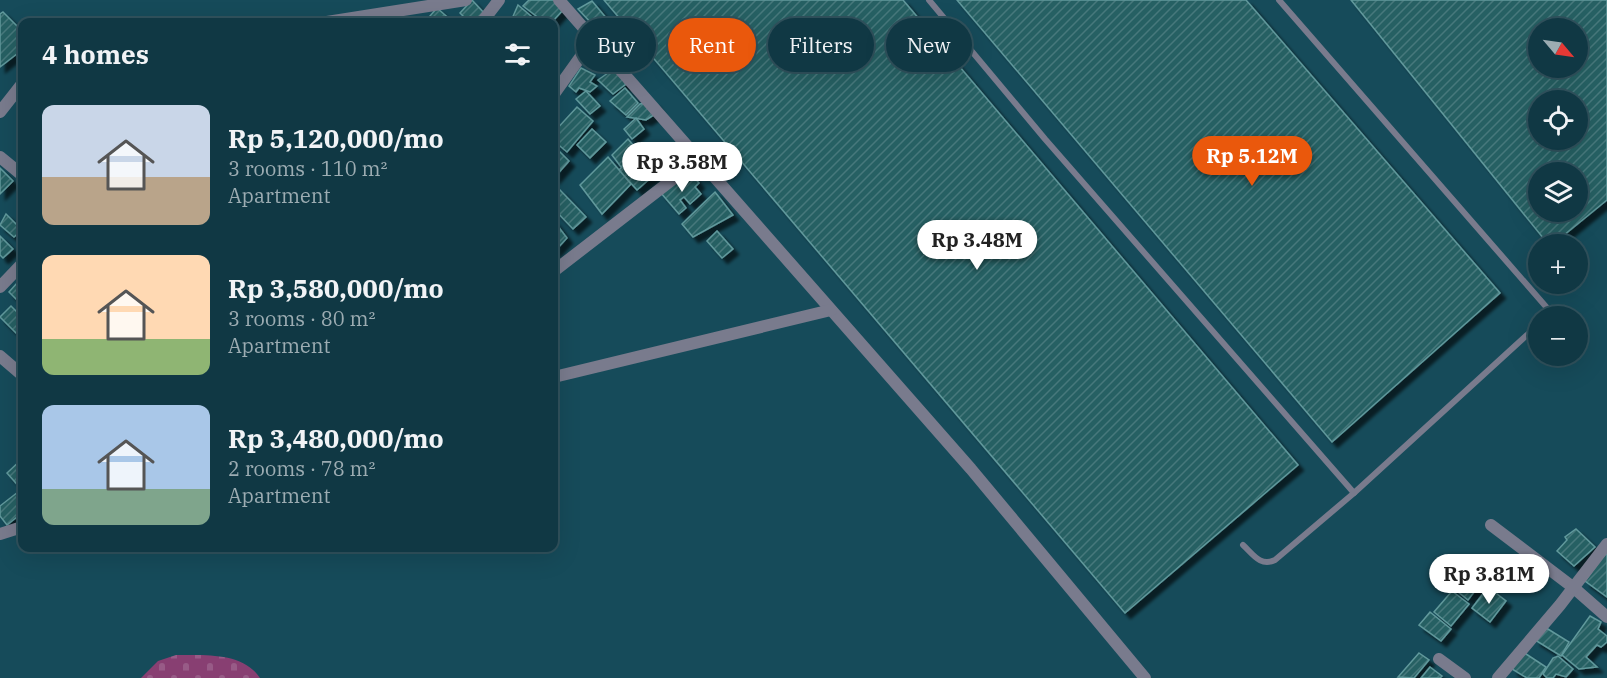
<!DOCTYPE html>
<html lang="en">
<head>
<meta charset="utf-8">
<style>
	body { margin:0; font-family:"IBM Plex Serif",serif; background:#1e434f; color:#f1f3f6; height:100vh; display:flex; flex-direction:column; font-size:22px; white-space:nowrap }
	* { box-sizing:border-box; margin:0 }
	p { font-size:20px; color:#9cacb2 }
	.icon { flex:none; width:33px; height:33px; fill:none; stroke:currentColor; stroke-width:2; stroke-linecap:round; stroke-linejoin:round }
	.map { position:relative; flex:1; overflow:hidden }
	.drawer { position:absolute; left:18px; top:18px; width:540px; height:534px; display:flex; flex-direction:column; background:#103844; border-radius:12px; box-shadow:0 6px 24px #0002,0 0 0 2px #30525d }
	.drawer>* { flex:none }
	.guide { position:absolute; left:576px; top:18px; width:570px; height:54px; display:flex; gap:12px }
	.needle { width:39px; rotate:119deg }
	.fabs { position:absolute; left:1528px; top:18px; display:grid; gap:12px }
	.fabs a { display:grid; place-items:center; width:60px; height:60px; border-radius:50%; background:#103844; box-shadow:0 6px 24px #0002,0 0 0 2px #30525d; font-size:30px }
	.price { position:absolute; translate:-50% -51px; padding:0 14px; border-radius:21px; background:#fff; color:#222; font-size:20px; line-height:39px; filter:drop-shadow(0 2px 3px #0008) }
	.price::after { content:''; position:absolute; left:50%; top:36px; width:18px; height:14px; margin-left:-9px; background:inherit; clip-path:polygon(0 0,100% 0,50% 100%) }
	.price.active { background:#ea580c; color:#fff }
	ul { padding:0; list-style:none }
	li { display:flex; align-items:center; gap:18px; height:150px; padding:0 24px }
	li span { display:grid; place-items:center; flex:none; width:168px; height:120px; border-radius:12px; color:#555 }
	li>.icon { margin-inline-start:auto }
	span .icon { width:72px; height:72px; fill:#fffc; stroke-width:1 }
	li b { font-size:26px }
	h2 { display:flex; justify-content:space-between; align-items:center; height:72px; padding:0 24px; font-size:26px }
	.pill { padding:0 21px; border-radius:27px; background:#103844; box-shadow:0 6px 24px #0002,0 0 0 2px #30525d; font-size:21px; line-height:54px }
	.pill.active { background:#ea580c; color:#fff }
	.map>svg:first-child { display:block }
	.cemetery { fill:url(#cemetery-stones) }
	.building { fill:url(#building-hatch); stroke:#61999c; stroke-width:1.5; fill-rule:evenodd; filter:url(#shadow) }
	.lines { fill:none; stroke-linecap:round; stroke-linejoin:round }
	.lane { stroke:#797b8d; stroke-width:6 }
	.street { stroke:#797b8d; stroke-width:12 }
</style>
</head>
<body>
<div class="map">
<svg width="1607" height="678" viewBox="0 0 1607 678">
	<defs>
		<pattern id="cemetery-stones" width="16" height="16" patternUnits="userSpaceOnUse" patternTransform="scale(1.5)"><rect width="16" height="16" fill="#883f72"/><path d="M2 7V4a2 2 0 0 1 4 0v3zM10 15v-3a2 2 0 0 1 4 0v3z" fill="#985b87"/></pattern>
		<pattern id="building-hatch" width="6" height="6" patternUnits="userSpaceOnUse" patternTransform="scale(1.5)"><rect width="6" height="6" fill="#286164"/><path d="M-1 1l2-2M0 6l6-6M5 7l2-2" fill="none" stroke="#46787b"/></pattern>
		<filter id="shadow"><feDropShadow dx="5.5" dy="5.5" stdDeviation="1.5" flood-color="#0009"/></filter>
	</defs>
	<rect width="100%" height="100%" fill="#164b5a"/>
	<path class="cemetery" d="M176 655C205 655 243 652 260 678H141L158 661Z"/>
	<g class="building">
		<polygon points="472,0 485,14 477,22 469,22 460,13"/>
		<polygon points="529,0 554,0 563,10 552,22 544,22 523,6"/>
		<polygon points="604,0 903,0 1298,465 1125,613"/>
		<polygon points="957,0 1246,0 1500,293 1332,442"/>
		<path d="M1351 0H1607V200L1553 244H1548ZM1539 28H1578V68H1539ZM1539 100H1578V140H1539ZM1539 172H1578V212H1539Z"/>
		<polygon points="592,1 608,20 595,27 578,9"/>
		<polygon points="518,5 538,22 511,21"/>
		<polygon points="437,8 453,22 436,22 429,17"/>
		<polygon points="3,12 22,31 22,50 0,67 0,14"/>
		<polygon points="581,68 595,75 590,82 597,86 590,92 579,88 576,92 569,86"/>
		<polygon points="615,68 626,84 613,94 598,80"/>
		<polygon points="625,88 638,103 626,115 610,101"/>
		<polygon points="586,91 600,106 590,114 576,99"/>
		<polygon points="654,102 660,111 646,120 627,117 640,104"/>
		<polygon points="577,107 593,121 567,152 554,141 554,132"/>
		<polygon points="636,118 644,129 632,139 624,129"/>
		<polygon points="592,129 606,142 590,158 577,145"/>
		<polygon points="628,139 638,151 621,167 612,155"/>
		<polygon points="642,148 661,169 637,190 619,170"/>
		<polygon points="557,149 569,161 554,178 554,152"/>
		<polygon points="608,157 631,184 602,214 580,185"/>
		<polygon points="0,168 13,181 0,194"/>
		<polygon points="682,176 687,181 693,176 699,183 695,187 701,194 690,204 684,197 680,200 686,208 679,214 661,193"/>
		<polygon points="560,190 586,217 573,229 554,209 554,195"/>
		<polygon points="715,192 733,215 693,237 682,224"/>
		<polygon points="6,214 22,230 14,237 0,225"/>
		<polygon points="554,221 567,238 554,252"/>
		<polygon points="717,231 733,249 722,258 707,241"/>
		<polygon points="0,236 13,249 3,258 0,255"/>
		<polygon points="17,283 22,288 22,305 9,292"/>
		<polygon points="11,306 22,317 22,333 19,336 0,317"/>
		<polygon points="22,459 22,490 7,473"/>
		<polygon points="18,492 22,498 22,513 7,525 0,516 0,506"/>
		<polygon points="1576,529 1595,547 1574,566 1557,551 1567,540 1565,537"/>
		<polygon points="1605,553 1607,555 1607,597 1585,581"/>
		<polygon points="1460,573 1478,587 1468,600 1451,586"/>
		<polygon points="1488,587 1506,601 1490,622 1472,608"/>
		<polygon points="1452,591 1469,604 1451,626 1434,612"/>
		<polygon points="1430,612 1451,629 1441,641 1419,625"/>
		<polygon points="1590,616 1601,622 1598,629 1607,636 1607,642 1601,647 1597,645 1586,657 1597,667 1579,669 1562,655"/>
		<polygon points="1543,626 1569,642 1561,656 1535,640"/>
		<polygon points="1523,652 1546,667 1539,678 1527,678 1512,669"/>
		<polygon points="1419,653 1429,660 1414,678 1398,677"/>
		<polygon points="1558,656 1573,669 1566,677 1556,674 1553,678 1547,678 1543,674 1553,658"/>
		<polygon points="1430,667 1442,676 1440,678 1421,678"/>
	</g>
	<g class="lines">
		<g class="lane">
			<polyline points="929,0 1045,139 1354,493"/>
			<polyline points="1279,0 1548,309 1546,316"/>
			<path d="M1243 545C1253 554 1260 567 1275 560L1354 493 1539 324"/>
		</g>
		<g class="street">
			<polyline points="559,0 971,469 1145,678"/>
			<polyline points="327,22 466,0"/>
			<polyline points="482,22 499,0"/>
			<polyline points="554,94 594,38"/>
			<polyline points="0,112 22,84"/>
			<polyline points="0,157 22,175"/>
			<polyline points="554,271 699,159"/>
			<polyline points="0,287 22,264"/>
			<polyline points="0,356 22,375"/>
			<polyline points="554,377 831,310"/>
			<polyline points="1491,525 1574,588 1607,617"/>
			<polyline points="0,534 22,527"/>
			<polyline points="1439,659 1465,678"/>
			<polyline points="1498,678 1560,605 1607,544"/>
		</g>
	</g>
</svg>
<div class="fabs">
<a><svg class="needle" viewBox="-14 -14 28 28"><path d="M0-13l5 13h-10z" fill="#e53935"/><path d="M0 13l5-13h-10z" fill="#9cacb2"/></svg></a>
<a><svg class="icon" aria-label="locate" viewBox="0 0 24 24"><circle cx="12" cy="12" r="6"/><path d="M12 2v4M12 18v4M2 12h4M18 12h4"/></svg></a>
<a><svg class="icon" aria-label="layers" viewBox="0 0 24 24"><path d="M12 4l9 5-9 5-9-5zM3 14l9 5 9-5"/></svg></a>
<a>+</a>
<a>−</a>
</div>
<b class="price active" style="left:1252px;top:187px">Rp 5.12M</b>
<b class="price" style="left:682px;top:193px">Rp 3.58M</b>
<b class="price" style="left:977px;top:271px">Rp 3.48M</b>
<b class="price" style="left:1489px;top:605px">Rp 3.81M</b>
<div class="guide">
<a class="pill">Buy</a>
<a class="pill active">Rent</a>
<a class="pill">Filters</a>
<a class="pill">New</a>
</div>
<section class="drawer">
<h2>4 homes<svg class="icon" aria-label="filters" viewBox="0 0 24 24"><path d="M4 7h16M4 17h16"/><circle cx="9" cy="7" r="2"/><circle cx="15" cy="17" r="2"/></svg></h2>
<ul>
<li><span style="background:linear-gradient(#c9d6e8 60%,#b9a48a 0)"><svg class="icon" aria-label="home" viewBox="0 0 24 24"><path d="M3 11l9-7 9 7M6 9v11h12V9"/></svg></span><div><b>Rp 5,120,000/mo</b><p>3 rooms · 110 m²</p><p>Apartment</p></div></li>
<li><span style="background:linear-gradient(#ffd9b3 70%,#8fb573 0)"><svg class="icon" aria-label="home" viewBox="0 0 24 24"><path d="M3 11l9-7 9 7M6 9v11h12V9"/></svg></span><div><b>Rp 3,580,000/mo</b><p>3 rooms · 80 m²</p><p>Apartment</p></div></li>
<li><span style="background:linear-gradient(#a9c7e8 70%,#7fa58c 0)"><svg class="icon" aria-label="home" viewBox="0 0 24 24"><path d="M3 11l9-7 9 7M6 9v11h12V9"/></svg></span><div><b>Rp 3,480,000/mo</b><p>2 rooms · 78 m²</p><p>Apartment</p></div></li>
</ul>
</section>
</div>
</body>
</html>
